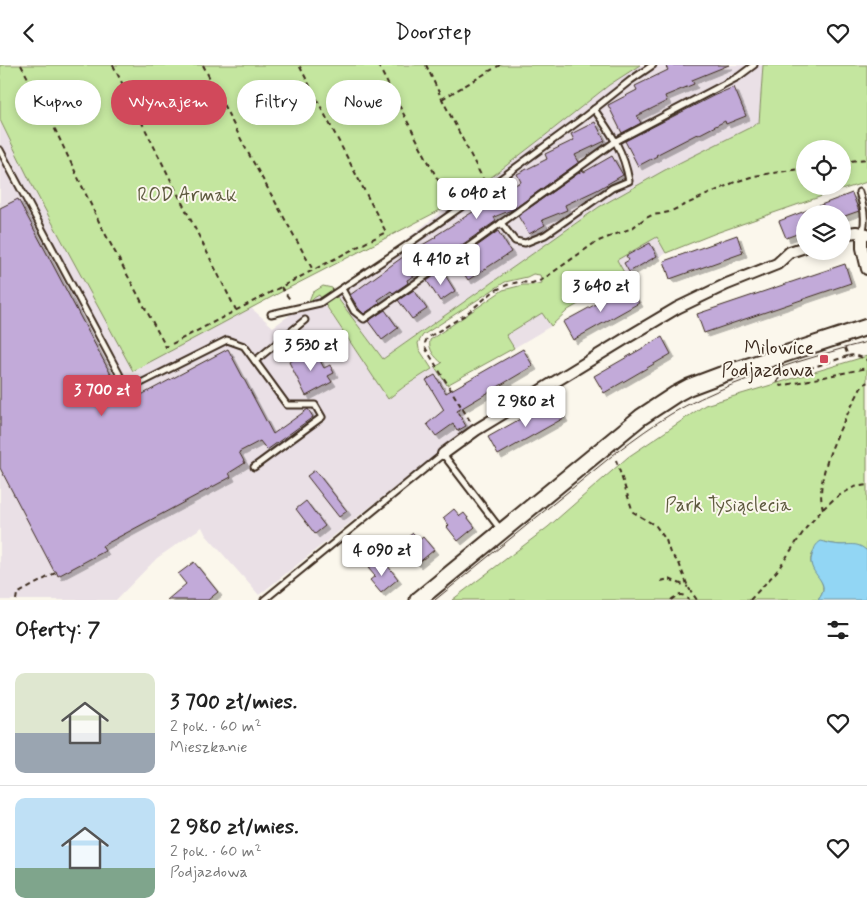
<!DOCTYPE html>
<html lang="pl">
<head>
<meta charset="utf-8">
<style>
	body { margin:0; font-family:Mynerve,sans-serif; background:#f6f6f6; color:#222; height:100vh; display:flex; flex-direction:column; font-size:19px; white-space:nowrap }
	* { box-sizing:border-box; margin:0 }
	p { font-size:16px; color:#767676 }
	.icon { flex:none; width:28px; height:28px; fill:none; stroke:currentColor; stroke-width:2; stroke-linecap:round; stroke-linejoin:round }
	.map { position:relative; height:535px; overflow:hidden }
	.details { display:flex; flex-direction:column; background:#fff; flex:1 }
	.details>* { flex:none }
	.top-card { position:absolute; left:15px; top:15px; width:500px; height:45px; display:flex; gap:10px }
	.buttons { position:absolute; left:796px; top:75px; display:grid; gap:10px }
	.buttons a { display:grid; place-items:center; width:55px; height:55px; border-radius:50%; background:#fff; box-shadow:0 2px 8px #0003; font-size:25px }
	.price { position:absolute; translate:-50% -42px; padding:0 11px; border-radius:5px; background:#fff; color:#222; font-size:16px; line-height:32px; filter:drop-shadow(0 1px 2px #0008) }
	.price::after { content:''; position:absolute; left:50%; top:30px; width:15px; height:11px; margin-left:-8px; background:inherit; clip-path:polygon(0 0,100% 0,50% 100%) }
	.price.current { background:#d1495b; color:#fff }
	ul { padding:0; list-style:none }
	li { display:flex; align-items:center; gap:15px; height:125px; padding:0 15px }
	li+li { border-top:1px solid #e0e0e0 }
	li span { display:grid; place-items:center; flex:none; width:140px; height:100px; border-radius:10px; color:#555 }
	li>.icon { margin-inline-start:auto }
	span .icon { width:60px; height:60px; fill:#fffc; stroke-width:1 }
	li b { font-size:21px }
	h2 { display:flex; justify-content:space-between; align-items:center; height:60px; padding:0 15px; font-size:21px }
	.pill { padding:0 18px; border-radius:22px; background:#fff; box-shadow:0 2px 8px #0003; font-size:18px; line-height:45px }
	.pill.current { background:#d1495b; color:#fff }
	header { display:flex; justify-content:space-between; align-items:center; height:65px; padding:0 15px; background:#fff; font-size:22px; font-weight:600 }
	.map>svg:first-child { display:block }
	.built { fill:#eae0e6 }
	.green { fill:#c4e69f; stroke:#80885e; fill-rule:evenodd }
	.water { fill:#92d6f4; stroke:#6f919e }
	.building { fill:#c2aad9; stroke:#3b2a1e; filter:url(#shadow) }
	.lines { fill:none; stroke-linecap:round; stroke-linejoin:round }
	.lane-casing { stroke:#3b2a1e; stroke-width:9 }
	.street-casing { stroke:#3b2a1e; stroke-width:14 }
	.secondary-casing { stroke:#3b2a1e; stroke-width:19 }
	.path { stroke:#3b2a1e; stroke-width:2; stroke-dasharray:5 4; stroke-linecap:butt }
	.lane { stroke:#fbf7ec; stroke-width:5 }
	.street { stroke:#fbf7ec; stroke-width:10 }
	.secondary { stroke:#fbf7ec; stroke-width:15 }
	.tram { stroke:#3b2a1e; stroke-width:1 }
	.poi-dot { fill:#d1495b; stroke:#fbf7ec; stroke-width:2 }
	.labels { text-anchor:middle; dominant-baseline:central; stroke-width:4; stroke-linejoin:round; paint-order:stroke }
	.park-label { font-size:19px; fill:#5d593e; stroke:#fbf7ec }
	.poi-label { font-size:19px; fill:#3b2a1e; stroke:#fbf7ec; text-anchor:end }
</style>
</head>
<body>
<header><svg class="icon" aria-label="back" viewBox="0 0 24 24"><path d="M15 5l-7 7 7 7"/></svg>Doorstep<svg class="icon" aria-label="heart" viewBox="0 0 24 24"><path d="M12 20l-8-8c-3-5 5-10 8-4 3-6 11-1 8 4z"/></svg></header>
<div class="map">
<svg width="867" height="535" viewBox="0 0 867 535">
	<defs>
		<filter id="shadow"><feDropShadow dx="4" dy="4" stdDeviation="0" flood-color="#0004"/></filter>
	</defs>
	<rect width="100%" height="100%" fill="#fbf7ec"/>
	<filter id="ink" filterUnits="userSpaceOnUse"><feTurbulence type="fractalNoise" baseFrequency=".02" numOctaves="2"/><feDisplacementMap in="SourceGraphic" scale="10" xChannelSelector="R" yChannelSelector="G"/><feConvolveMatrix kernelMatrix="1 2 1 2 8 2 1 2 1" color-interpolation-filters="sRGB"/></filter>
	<g filter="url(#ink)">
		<g class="built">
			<polygon points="640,0 763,0 759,58 665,105 599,142 383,294 336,231 448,141 449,137 485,117 542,73 609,20"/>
			<polygon points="0,57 133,306 251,243 273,262 318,230 388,333 435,302 472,361 259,530 206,470 202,462 157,493 116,535 0,535"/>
			<polygon points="657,172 666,188 626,211 616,195"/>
			<polygon points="542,248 551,261 514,283 505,270"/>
		</g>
		<g class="green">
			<polygon points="0,0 640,0 609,20 542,73 485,117 449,137 448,141 283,226 133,306 35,126 0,55"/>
			<path d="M763 0H867V117L828 129 716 168 666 188 657 172 617 195 626 211 568 245 551 261 542 248 506 270 514 283 447 320 435 302 442 298C435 292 428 285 430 275L503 225 523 220H532L542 218 540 210 533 209 527 212 505 217 423 270 418 278 419 284 432 304 405 321 388 334 319 230 309 236 312 228 323 221 332 223 336 231 383 294 599 142 665 105 759 58ZM805 84H842V121H805Z"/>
			<path d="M867 291V486C858 478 837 482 825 477 822 480 816 483 813 488 802 505 835 515 818 535H452L548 462 628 392 705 340Z"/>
		</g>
		<path class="water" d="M821 476C826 477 830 479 834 479 847 482 856 475 867 486V535H818C833 517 811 512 811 496 811 494 812 490 813 488 815 482 815 480 821 476Z"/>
		<g class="building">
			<polygon points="665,0 729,0 692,15 694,19 665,31 667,36 637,51 641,58 622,68 608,40 637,25 635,21 668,5"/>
			<polygon points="734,22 746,51 726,59 725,56 698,70 697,69 656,90 657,91 638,101 625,76 713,31"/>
			<polygon points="595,57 605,76 575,90 579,97 514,144 494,152 496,156 422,208 421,207 407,215 408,218 393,228 391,226 378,235 380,238 364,249 359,244 350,230 407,189 436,172 435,171 493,134 492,131 521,117 517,109 547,94 545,89 574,75 571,69"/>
			<polygon points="612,91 623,110 597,125 565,140 567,145 542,155 545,160 529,169 518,151 583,105 584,107"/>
			<polygon points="852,128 859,146 842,152 842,149 805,149 805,166 786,173 779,156"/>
			<polygon points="18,134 126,338 228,284 273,369 308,344 313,352 267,385 260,376 239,387 245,398 229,408 231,412 102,481 105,486 58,511 56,506 54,506 0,403 0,143"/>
			<polygon points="498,166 511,187 468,215 456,196"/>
			<polygon points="737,170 743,188 670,214 664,196"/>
			<polygon points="650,178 657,191 629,207 624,198 629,195 626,191"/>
			<polygon points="845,199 851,218 704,268 697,249"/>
			<polygon points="442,205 455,226 440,236 427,216"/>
			<polygon points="629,221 639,238 573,275 563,257"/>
			<polygon points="414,225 427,244 412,254 398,235"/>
			<polygon points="385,245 398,263 382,275 368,256"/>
			<polygon points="662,272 671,289 604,328 594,311"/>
			<polygon points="314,284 324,303 330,300 334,308 328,311 332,317 306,331 289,297"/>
			<polygon points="523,284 533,301 457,346 466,361 457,366 453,359 436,371 427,359 444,345 426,315 435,310 446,328"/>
			<polygon points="554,335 564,353 498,390 488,372"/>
			<polygon points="315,405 347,446 339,452 307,411"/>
			<polygon points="306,436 325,461 315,469 296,444"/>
			<polygon points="454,444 460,451 464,448 475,462 458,476 447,462 449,460 443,453"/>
			<polygon points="413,468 419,475 423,472 434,485 417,499 406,485 410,482 404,475"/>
			<polygon points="377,496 383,504 388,501 398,514 381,528 370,515 375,511 368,503"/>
			<polygon points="194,497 218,527 208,535 167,535 186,519 178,509"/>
		</g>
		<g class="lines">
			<defs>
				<g id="lane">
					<polyline points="0,85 124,318 139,319 227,275 244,281 287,340 315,340 322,352 254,402"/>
					<path d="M859 127C863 140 867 155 862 168"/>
					<path d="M501 158 515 176 525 178 545 170 612 123 629 116C624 86 611 68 594 44"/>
					<polyline points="342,224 354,246 364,254 472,179 616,76 738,12 754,0"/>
					<polyline points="271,249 320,238 407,180 488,123 579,56 631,15 653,0"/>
					<polyline points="255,296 305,255"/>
					<polyline points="264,535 443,389 501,465"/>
				</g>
				<g id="street">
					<polyline points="862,168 862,183 867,204"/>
					<polyline points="842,169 856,167 867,169"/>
					<polyline points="443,389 476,365 628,272 677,243 727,219 777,199 790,187 805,182"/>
				</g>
				<polyline id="secondary" points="418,535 641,352 676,329 689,322 721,310 867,262"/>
			</defs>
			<use href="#lane" class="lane-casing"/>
			<use href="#street" class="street-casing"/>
			<use href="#secondary" class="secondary-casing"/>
			<g class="path">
				<polyline points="21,0 52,58 101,161 166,282 386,167 299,0"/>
				<polyline points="113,0 236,245"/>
				<polyline points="203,0 246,84 313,205"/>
				<polyline points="378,0 451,140"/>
				<polyline points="426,0 442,34 484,116"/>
				<polyline points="442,34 500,0"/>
				<polyline points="842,97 867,94"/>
				<polyline points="281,222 291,236"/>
				<path d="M845 283 848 291C854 289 860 292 866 294L867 296"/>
				<polyline points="848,291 782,312 778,315 777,319 781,321 867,303"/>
				<polyline points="470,356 426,284 425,278 427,273 465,250 494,226 507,220 518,217 532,218 542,215 596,177 632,163 644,154 652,150 660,149 669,147 735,117 754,111 805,103"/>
				<polyline points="616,395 633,447 656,461 666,475 670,488 679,498 688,522 697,535"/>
				<path d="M823 444C813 409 845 354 861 323L867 317"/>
				<polyline points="661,516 669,514 688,522"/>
				<polyline points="16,535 17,529 57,507"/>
				<path d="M671 535C677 530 683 527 688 535"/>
				<polyline points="750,535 777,506 806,463 823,444 835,433 854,422 867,420"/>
			</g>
			<use href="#lane" class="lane"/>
			<use href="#street" class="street"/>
			<use href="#secondary" class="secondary"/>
			<path class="tram" d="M435 535 618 386C635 373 653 360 671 349 710 326 752 312 794 298 818 291 842 283 867 277"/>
		</g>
	</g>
	<rect class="poi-dot" x="819" y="289" width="10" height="10" rx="2.5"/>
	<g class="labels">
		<g class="park-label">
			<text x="187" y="130">ROD Armak</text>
			<text x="728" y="440">Park Tysiąclecia</text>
		</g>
		<g class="poi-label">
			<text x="814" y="283">Milowice<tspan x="814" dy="22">Podjazdowa</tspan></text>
		</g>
	</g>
</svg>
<div class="buttons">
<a><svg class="icon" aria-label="locate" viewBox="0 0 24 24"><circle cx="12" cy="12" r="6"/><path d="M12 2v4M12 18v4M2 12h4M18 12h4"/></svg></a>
<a><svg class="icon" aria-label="layers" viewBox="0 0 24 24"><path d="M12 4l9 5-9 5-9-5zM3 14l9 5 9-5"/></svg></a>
</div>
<b class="price" style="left:477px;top:155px">6 040 zł</b>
<b class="price" style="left:441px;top:221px">4 410 zł</b>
<b class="price" style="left:601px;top:248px">3 640 zł</b>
<b class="price" style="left:311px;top:307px">3 530 zł</b>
<b class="price current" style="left:102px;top:352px">3 700 zł</b>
<b class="price" style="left:526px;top:363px">2 980 zł</b>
<b class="price" style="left:382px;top:512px">4 090 zł</b>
<div class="top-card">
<a class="pill">Kupno</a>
<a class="pill current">Wynajem</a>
<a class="pill">Filtry</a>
<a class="pill">Nowe</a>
</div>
</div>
<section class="details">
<h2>Oferty: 7<svg class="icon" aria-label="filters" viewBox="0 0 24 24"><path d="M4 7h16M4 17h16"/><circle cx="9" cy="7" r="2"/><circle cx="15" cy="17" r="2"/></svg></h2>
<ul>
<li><span style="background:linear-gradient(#dfe7d0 60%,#9aa5b1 0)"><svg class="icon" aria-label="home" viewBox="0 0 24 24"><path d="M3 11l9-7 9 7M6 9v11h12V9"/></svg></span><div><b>3 700 zł/mies.</b><p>2 pok. · 60 m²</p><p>Mieszkanie</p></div><svg class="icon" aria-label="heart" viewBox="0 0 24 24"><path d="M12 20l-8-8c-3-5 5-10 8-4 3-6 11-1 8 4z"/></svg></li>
<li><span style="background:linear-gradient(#bfe0f5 70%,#7fa58c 0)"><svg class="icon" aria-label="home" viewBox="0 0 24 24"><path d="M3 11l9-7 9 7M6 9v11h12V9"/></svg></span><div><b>2 980 zł/mies.</b><p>2 pok. · 60 m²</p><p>Podjazdowa</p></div><svg class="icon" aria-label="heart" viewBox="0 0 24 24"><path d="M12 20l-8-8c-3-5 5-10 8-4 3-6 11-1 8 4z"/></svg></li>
</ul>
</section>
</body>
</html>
